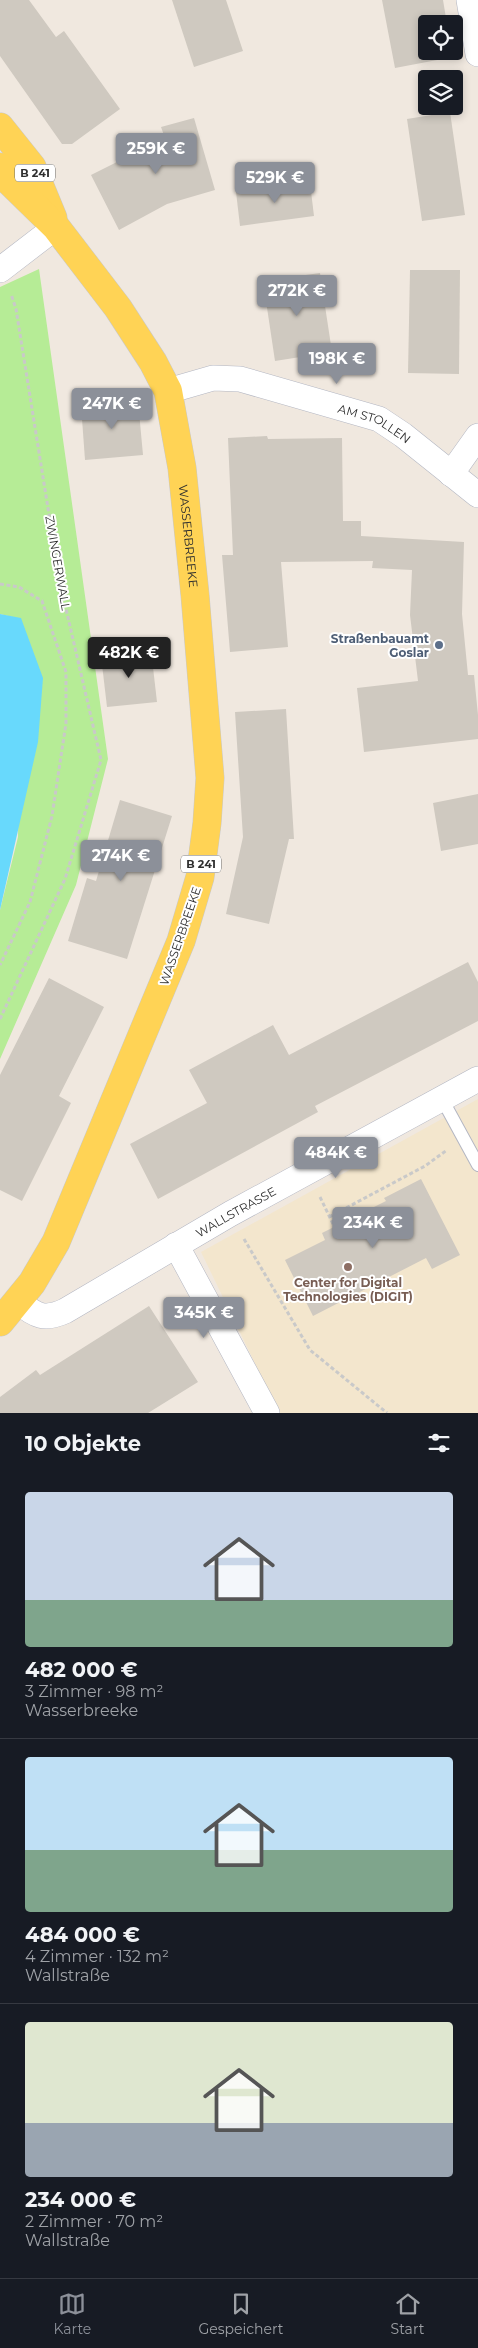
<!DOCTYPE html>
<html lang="de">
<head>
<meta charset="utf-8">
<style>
	body { margin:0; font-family:Montserrat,sans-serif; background:#20242c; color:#f1f3f6; height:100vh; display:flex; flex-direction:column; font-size:19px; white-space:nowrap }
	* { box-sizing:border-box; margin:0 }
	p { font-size:16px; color:#9ea1a6 }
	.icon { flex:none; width:28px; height:28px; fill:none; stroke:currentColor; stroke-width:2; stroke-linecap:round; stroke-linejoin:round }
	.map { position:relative; height:1413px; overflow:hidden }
	.side { display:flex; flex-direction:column; background:#171b24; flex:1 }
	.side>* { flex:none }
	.buttons { position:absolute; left:418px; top:15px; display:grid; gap:10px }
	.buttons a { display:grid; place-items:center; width:45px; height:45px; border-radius:5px; background:#171b24; box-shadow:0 2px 8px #0003; font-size:25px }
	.price { position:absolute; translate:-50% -42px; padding:0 11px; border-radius:5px; background:#8c9099; color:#fff; font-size:16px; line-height:32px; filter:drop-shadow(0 1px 2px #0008) }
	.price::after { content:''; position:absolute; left:50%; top:30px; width:15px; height:11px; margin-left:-8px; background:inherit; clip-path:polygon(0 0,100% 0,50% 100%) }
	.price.active { background:#222; color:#fff }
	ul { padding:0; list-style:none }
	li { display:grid; align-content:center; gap:10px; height:265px; padding:0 25px }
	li+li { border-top:1px solid #363941 }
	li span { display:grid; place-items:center; height:155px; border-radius:5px; color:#555 }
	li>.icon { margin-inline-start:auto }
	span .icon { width:90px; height:90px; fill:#fffc; stroke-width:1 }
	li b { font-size:21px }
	h2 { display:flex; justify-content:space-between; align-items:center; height:60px; padding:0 25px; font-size:21px }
	.tabs { display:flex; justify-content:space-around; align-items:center; height:70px; border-top:1px solid #363941; background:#171b24; font-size:14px; color:#9ea1a6 }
	.tabs a { display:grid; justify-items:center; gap:2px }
	.tabs .active { color:#8c9099 }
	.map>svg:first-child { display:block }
	.education { fill:#f3e6cd }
	.green { fill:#b6ec96 }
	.water { fill:#68d9fc }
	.building { fill:#cfc9c0 }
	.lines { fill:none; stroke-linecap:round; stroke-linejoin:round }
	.lane-casing { stroke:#b3b6c2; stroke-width:14 }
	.street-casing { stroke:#b3b6c2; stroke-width:26 }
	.primary-casing { stroke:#c9c9c9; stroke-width:29 }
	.path { stroke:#c9c9c9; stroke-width:3; stroke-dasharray:4 2.5; stroke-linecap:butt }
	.lane { stroke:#fff; stroke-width:12 }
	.street { stroke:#fff; stroke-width:25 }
	.primary { stroke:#ffd355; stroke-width:28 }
	.service-dot { fill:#5c6f8a; stroke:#fff; stroke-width:2 }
	.education-dot { fill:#8d6e63; stroke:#fff; stroke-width:2 }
	.labels { text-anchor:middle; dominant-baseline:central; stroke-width:4; stroke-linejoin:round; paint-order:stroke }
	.shield { fill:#fff; stroke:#6d6d6d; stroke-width:1 }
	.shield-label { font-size:11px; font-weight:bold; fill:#2e2e2e }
	.street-label { font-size:12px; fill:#2e2e2e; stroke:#fff }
	.service-label { font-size:12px; font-weight:bold; fill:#4e5e75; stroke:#fff; text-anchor:end }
	.education-label { font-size:12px; font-weight:bold; fill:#785e54; stroke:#fff }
</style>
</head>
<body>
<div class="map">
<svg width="478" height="1413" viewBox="0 0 478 1413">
	<rect width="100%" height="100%" fill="#f0e8df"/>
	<polygon class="education" points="478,1099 478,1413 279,1413 201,1252"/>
	<polygon class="green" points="39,269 108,759 76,885 0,1059 0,910 18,837 21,619 0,614 0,287"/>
	<polygon class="water" points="0,614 21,618 43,678 38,742 0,910"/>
	<g class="building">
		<polygon points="0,0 29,0 56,37 64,31 120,109 72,144 62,144 0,56"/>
		<polygon points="172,0 226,0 243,51 194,67"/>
		<polygon points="382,0 443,0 447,24 426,24 426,51 452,51 453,57 395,68"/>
		<polygon points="450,112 465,215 422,221 407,119"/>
		<polygon points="194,118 215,190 167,204 119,230 91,175 165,138 161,127"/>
		<polygon points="310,183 314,216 240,226 236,192"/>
		<polygon points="410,270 460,270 459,374 408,373"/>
		<polygon points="320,273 332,352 275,361 263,281"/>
		<polygon points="138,401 143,455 85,460 81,405"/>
		<polygon points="267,436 268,439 342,438 343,521 361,521 361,536 464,542 462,614 468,675 474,675 478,715 478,739 364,752 357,688 418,681 410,615 412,570 372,568 373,561 281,562 288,647 230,652 222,555 233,555 228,438"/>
		<polygon points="151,650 157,702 107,707 101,656"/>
		<polygon points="286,709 294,839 289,839 269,924 226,914 243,837 235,712"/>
		<polygon points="478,794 478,844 441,851 433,803"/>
		<polygon points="120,800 172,816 127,959 68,941 87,878 96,881"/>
		<polygon points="468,962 478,982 478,1021 315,1106 318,1112 158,1199 130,1144 207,1103 189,1070 273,1025 289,1055"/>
		<polygon points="49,978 104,1007 59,1096 71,1103 22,1201 0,1190 0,1075"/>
		<polygon points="421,1179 460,1255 432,1269 426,1258 313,1316 285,1260 325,1240 322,1233 386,1201 384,1198"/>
		<polygon points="149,1306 198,1382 148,1413 0,1413 0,1397 36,1370 40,1375"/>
	</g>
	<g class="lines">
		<defs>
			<polyline id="lane" points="442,1099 478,1165"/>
			<g id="street">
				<polyline points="469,0 478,54"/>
				<polyline points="0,270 56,227"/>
				<path id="s1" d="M168 391 213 378 240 379 379 419 403 435 478 495"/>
				<polyline points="451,474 478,436"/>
				<polyline points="176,1245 267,1413"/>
				<path id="s2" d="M18 1302C36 1315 43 1321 65 1311L230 1214 478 1079"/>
			</g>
			<g id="primary">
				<polyline points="0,127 32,167 53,218"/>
				<path id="s3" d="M0 167 11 183 56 227 118 308 153 362 168 391 182 468 195 595 210 778 207 823 200 877 181 941 56 1242 32 1283 0 1322"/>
			</g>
		</defs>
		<use href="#lane" class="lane-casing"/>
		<use href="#street" class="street-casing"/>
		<use href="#primary" class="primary-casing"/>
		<g class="path">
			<polyline points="0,584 19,587 42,601 66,672 66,723 52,816 30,902 0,965"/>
			<polyline points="0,1019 65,879 101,760 60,583 16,309 11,294"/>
			<polyline points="320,1197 334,1226"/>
			<polyline points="329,1217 425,1166 447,1150"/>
			<polyline points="244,1239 310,1350 387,1413"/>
		</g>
		<use href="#lane" class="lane"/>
		<use href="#street" class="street"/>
		<use href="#primary" class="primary"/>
	</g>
	<circle class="service-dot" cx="439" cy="645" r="5"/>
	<circle class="education-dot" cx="348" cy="1267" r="5"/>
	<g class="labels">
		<g class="shield">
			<rect x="15" y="164.5" width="40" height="17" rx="4"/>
			<rect x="181" y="855.5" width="40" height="17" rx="4"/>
		</g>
		<g class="shield-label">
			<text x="35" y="173">B 241</text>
			<text x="201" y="864">B 241</text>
		</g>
		<g class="street-label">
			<text stroke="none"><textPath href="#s1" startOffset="216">AM STOLLEN</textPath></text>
			<text stroke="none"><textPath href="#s3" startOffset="428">WASSERBREEKE</textPath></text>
			<text transform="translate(58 563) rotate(80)">ZWINGERWALL</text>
			<text transform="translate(180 936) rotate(-71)">WASSERBREEKE</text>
			<text stroke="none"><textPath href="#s2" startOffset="249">WALLSTRASSE</textPath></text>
		</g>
		<g class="service-label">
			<text x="429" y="638">Straßenbauamt<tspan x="429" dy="14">Goslar</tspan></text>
		</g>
		<g class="education-label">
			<text x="348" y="1282">Center for Digital<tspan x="348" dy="14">Technologies (DIGIT)</tspan></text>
		</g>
	</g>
</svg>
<div class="buttons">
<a><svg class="icon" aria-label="locate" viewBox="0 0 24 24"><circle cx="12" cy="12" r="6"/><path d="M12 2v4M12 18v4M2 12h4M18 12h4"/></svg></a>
<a><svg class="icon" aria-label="layers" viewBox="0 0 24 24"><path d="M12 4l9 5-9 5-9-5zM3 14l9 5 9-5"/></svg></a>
</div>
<b class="price" style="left:156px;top:175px">259K €</b>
<b class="price" style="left:275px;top:204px">529K €</b>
<b class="price" style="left:297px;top:317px">272K €</b>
<b class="price" style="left:337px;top:385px">198K €</b>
<b class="price" style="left:112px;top:430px">247K €</b>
<b class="price active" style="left:129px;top:679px">482K €</b>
<b class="price" style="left:121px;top:882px">274K €</b>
<b class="price" style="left:336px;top:1179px">484K €</b>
<b class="price" style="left:373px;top:1249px">234K €</b>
<b class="price" style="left:204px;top:1339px">345K €</b>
</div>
<section class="side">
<h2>10 Objekte<svg class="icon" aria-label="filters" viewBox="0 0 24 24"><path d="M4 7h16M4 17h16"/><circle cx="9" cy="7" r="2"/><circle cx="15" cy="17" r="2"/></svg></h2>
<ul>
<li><span style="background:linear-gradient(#c9d6e8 70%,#7fa58c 0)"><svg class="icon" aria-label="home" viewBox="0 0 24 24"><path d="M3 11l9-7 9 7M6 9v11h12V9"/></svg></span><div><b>482 000 €</b><p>3 Zimmer · 98 m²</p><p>Wasserbreeke</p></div></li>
<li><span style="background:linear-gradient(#bfe0f5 60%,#7fa58c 0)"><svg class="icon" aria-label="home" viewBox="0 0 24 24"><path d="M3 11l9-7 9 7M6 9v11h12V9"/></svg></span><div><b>484 000 €</b><p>4 Zimmer · 132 m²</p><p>Wallstraße</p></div></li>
<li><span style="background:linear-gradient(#dfe7d0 65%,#9aa5b1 0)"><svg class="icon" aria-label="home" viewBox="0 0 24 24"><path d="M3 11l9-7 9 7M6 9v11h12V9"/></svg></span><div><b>234 000 €</b><p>2 Zimmer · 70 m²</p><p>Wallstraße</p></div></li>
</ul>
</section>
<nav class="tabs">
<a class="active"><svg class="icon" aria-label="map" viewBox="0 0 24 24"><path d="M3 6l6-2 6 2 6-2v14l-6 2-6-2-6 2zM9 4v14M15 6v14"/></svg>Karte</a>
<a><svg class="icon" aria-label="saved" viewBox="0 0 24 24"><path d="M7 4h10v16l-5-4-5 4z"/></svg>Gespeichert</a>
<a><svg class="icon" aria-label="home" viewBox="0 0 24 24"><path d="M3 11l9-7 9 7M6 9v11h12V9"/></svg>Start</a>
</nav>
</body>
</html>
